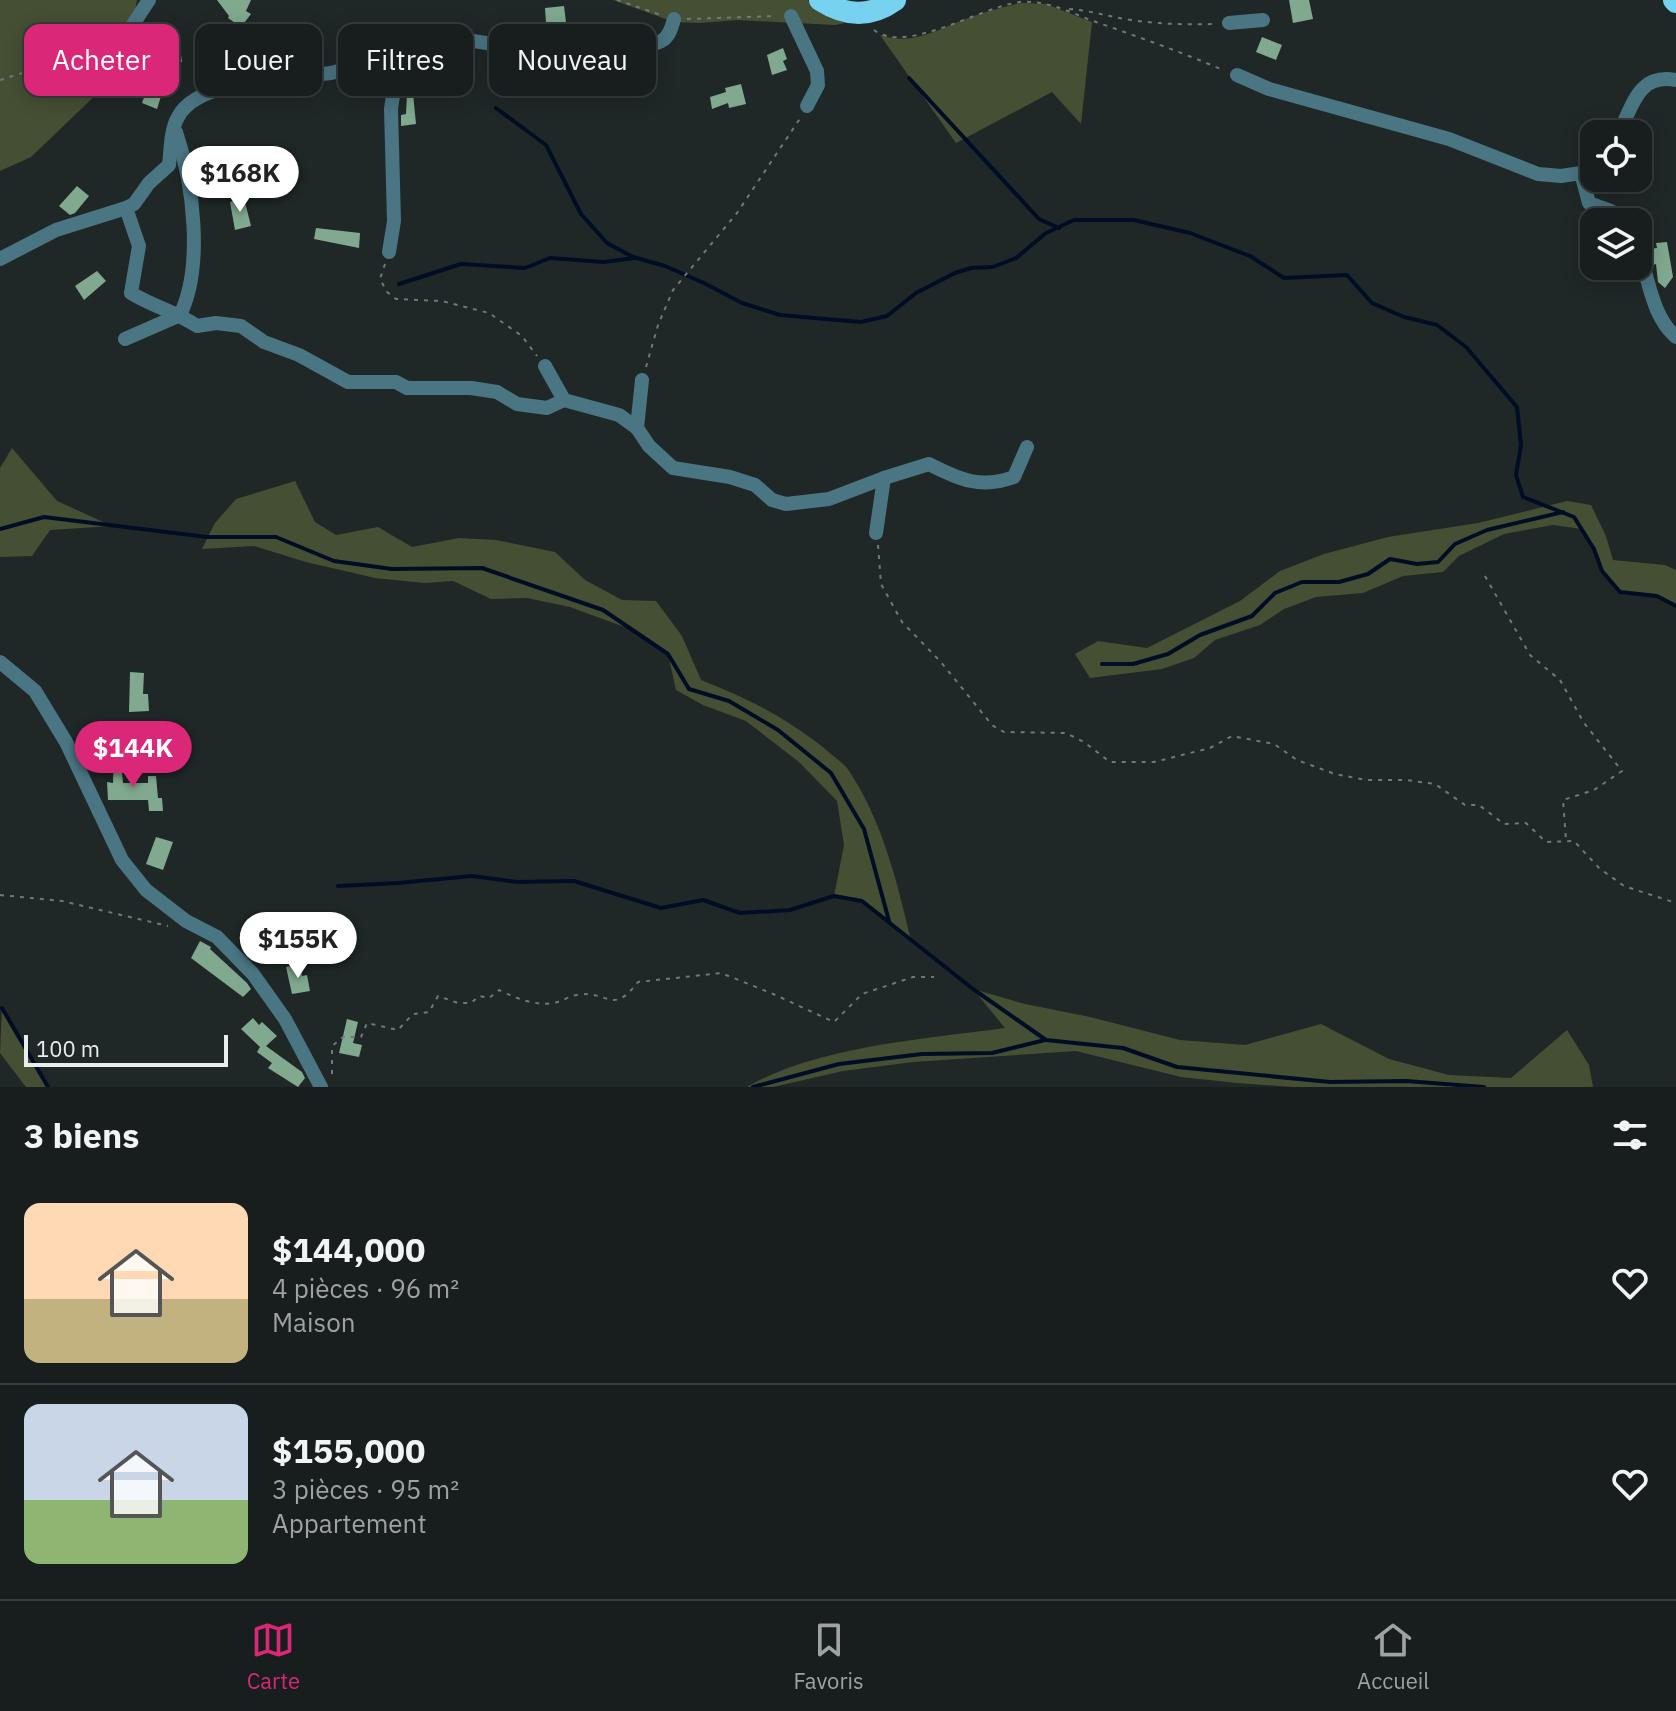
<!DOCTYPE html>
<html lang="fr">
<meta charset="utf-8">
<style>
:root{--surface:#171e1d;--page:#202726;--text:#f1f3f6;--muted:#9ea2a4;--line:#363c3b;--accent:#db2777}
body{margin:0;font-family:"IBM Plex Sans",sans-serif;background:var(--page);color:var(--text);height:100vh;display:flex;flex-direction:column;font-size:30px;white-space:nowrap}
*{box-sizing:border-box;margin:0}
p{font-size:26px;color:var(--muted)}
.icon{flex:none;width:44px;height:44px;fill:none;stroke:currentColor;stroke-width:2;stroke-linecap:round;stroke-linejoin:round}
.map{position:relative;height:1087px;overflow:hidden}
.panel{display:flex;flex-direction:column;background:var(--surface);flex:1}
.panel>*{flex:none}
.top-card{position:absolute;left:24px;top:24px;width:800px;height:72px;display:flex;gap:16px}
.buttons{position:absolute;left:1580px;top:120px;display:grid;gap:16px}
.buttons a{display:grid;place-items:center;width:72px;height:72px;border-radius:16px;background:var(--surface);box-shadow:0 4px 20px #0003,0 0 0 2px var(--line);font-size:40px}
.scale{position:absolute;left:24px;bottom:20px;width:204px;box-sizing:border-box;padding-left:8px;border:4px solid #e8eeed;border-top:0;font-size:22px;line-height:28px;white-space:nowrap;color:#e8eeed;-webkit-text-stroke:6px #1f2827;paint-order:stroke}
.price{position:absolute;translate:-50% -68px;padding:0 18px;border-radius:28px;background:#fff;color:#222;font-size:26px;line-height:52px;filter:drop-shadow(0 2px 4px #0008)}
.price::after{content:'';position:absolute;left:50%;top:48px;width:24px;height:18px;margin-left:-12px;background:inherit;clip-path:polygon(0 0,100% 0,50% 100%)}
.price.on{background:var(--accent);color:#fff}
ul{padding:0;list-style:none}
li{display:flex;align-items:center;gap:24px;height:200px;padding:0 24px}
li+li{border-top:2px solid var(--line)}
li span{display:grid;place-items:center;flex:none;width:224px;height:160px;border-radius:16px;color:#555}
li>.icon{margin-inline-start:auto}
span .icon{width:96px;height:96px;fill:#fffc;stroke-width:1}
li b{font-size:34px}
h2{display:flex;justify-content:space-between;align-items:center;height:96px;padding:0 24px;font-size:34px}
.chip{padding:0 28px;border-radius:16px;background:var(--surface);box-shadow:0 4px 20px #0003,0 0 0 2px var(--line);font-size:28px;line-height:72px}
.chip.on{background:var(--accent);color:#fff}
.dock{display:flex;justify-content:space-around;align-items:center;height:112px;border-top:2px solid var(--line);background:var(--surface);font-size:22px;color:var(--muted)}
.dock a{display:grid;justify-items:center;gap:4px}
.dock .on{color:var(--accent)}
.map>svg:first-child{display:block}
.green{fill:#454f33}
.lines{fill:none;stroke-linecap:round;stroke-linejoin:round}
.stream{stroke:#000d25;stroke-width:4}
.building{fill:#81a98f}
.path{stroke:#717978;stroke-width:2;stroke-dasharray:4 6;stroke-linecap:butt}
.minor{stroke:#4a7583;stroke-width:14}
.trunk{stroke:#77d2f0;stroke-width:22}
</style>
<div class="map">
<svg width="1676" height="1087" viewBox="0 0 1676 1087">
<rect width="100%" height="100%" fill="#1f2827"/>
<g class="green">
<polygon points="0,0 137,0 125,67 31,157 0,171"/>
<polygon points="613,0 807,0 850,22 835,25 737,20 701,23 674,22"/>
<path d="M1022,3l24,1 46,18 -11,102 -29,-32 -96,51 -76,-108c32,11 56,-5 86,-16 19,-7 37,-12 56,-16z"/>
<polygon points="12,448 57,501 112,526 50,530 32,556 0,557 0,468"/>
<path d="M295,481l20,41 21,13 42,-8 34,20 47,-9 37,2 59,12 30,28 37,20 34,1 26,35 19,44c46,18 84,37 123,68 7,7 17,13 23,20 35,51 50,113 64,173l-49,-40 -28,-5 10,-51 -7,-44 -38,-39 -53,-41 -43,-16 -27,-15 -8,-36 -38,-25 -60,-22 -43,-9 -36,1 -38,-18 -28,2 -50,-5 -69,-16 -52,-16 -52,3 13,-26 21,-24z"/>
<polygon points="1567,501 1591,505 1606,536 1613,560 1665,565 1676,570 1676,606 1657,596 1620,592 1602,571 1594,549 1582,529 1553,525 1504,534 1459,556 1443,572 1403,576 1363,593 1316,597 1284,609 1260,625 1215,640 1194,658 1162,669 1090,678 1075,654 1098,641 1147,648 1240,601 1280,571 1324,554 1388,537 1478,523"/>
<path d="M973,989l52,15 65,13 90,23 65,5 76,-21 68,35 60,16 62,3 56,-48 22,35 4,22h-300l-56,-4 -56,-6 -105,-26 -163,11 -70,9 -70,16h-26c70,-41 179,-48 258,-59z"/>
<polygon points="2,1008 48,1087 26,1087 0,1053"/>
</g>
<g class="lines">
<g class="stream">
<polyline points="909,78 1039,219 1059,228"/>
<polyline points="496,108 546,145 581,214 607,243 633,257 665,266 704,283 742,303 780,315 861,322 887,316 916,293 955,273 971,268 993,267 1016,258 1046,233 1074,220 1134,220 1190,233 1250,256 1284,278 1347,275 1372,303 1404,317 1437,325 1466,347 1517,407 1521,445 1516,475 1523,497 1574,517 1594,549 1602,571 1620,592 1657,596 1676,606"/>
<polyline points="399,284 461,264 525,268 550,258 603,262 635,258"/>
<polyline points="0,529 44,517 207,537 276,537 334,561 392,569 482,568 603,610 668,654 689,689 729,701 778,730 831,773 864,829 889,921"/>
<polyline points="1102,664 1133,664 1168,654 1200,635 1252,616 1275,593 1302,582 1339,582 1368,574 1390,559 1417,564 1438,562 1455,544 1487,530 1563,512"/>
<polyline points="338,886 398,883 472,876 517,882 574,881 661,908 703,900 740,913 790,910 834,896 862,901 973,989 1046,1040 1123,1048 1177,1067 1330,1082 1406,1081 1484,1087"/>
<polyline points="2,1008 48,1087"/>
<polyline points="753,1087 839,1064 922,1054 992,1053 1045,1040"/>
</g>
</g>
<g class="building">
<polygon points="217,0 251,0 246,11 251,14 241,27 228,18 229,16"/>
<polygon points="1289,0 1309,0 1313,19 1293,23"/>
<polygon points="564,6 566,22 546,23 545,8"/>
<polygon points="1262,37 1282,45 1276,60 1256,52"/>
<polygon points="179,40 182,62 175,63 168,91 163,90 157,109 142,103 150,81 147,45"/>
<polygon points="783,48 787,59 783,61 787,70 772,75 767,55"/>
<polygon points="741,84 746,104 729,108 728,103 712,109 710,97 726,92 725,88"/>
<polygon points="407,93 413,93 416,124 401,126 401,115 406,114"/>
<polygon points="77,186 89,196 75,213 70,215 59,206"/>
<polygon points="244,198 251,226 235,230 230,202"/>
<polygon points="316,228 360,233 359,248 314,239"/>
<polygon points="1667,242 1673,277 1665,288 1658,282 1656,264 1653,265 1649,249 1657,248 1656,243"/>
<polygon points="97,271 106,281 84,300 75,286"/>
<polygon points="130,672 144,673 143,694 148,694 149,711 129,712"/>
<polygon points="114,753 120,753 123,783 148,783 148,776 156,776 158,798 162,798 163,811 149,811 148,800 108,800 107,782 113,783"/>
<polygon points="156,837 173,842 163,870 146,864"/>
<polygon points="200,941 211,947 210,949 247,983 251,989 243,997 191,958"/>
<polygon points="300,964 302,976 307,975 310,991 292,994 286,967"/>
<polygon points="253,1018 259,1025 262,1022 277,1036 266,1046 302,1072 305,1078 298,1087 268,1068 272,1063 257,1052 260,1047 241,1029"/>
<polygon points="347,1019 358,1022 353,1043 362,1045 359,1057 339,1053"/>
</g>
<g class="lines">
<g class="path">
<polyline points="617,0 661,15"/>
<path d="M1069,9c25,2 40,8 62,11 27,4 55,5 82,4"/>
<polyline points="687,19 776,16"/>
<path d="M874,30c32,25 106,-23 146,-28 28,-2 51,11 76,20 43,15 85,30 127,48"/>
<path d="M0,80c10,-3 21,-7 31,-9 35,-3 68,-3 92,-34"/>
<polyline points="385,264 380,279 387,292 396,299 442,301 489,313 522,336 537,356"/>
<polyline points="646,367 658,325 673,290 737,213 801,117"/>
<polyline points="878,545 881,584 902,622 940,661 992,725 1004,732 1066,733 1084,742 1110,762 1154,762 1210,748 1232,736 1274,744 1297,760 1335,774 1366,780 1406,780 1435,784 1465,805 1479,805 1504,824 1526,823 1546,842 1574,841 1599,868 1624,886 1676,903"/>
<polyline points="1485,576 1530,655 1560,680 1584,723 1622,771 1594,790 1563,800 1566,840"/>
<polyline points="0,895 62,901 168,926"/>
<path d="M332,1074v-28l11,-9h18l6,-14 31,7 15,-16 16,-2 9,-16 20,7h13l8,-7 10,2 10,-8c17,8 35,16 54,13 8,-1 16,-7 24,-8 31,-6 34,22 61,-13l83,-9 50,20 63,29 28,-28 51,-17h21"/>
</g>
<g class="minor">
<polyline points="791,16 817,71 818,85 807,106"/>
<polyline points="1229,23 1263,20"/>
<polyline points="132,26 149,0"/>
<polyline points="1237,75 1269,89 1449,139 1538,174 1561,176 1581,173 1594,162"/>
<path d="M1618,134c15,-27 19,-61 58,-54"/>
<polyline points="1581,173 1589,203 1611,211 1621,222"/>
<path d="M126,208l13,38 -8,47c21,13 45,19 66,33l19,-3 25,3 23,16 35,13 49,27h48l11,6h64l26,4 20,12 30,4 17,-8"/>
<path d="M1638,251c12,29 13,64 38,86"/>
<polyline points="389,252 394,221 391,109 395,82 420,37"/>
<path d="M0,259l56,-29 70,-22 8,-4 15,-21 20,-18c2,-15 1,-34 9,-48 20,-39 115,-39 153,-44 14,-2 26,-13 38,-19 18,-10 39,-16 58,-18 23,-2 45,6 67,8 30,3 148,12 169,-4 7,-5 9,-14 11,-21"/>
<path d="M125,339l55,-24c24,-49 13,-133 -4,-183"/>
<polyline points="545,366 564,400 619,415 637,428"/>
<path d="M642,380l-5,48 12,18 24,22 57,9 25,8 17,15 14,4 43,-5 55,-21 45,-14c31,16 52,25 85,13l13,-30"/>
<polyline points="876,533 884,478"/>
<polyline points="0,662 35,691 66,742 122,860 146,890 186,921 217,937 253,974 285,1019 321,1087"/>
</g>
<g class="trunk">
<path d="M820,0c25,16 50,18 75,0"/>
<polyline points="1674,0 1676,2"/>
</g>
</g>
</svg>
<div class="buttons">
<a><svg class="icon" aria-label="locate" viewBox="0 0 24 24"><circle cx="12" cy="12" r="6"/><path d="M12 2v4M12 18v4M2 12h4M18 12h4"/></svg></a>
<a><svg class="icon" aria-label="layers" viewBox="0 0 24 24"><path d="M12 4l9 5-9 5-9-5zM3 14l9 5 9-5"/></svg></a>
</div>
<div class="scale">100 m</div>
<b class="price" style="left:240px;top:214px">$168K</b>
<b class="price on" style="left:133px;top:789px">$144K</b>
<b class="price" style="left:298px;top:980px">$155K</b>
<div class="top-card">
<a class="chip on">Acheter</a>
<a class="chip">Louer</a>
<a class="chip">Filtres</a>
<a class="chip">Nouveau</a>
</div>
</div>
<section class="panel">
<h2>3 biens<svg class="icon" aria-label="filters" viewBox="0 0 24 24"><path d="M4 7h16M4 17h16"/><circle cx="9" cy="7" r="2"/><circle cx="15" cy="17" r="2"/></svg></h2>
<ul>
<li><span style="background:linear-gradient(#ffd9b3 60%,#c2b280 0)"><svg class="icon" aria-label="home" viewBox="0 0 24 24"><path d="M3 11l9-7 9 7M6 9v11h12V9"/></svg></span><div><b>$144,000</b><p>4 pièces · 96 m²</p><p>Maison</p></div><svg class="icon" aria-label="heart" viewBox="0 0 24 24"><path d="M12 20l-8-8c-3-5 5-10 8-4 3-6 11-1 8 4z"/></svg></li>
<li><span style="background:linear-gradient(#c9d6e8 60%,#8fb573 0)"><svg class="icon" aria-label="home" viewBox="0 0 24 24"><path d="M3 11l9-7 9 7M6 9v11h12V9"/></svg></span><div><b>$155,000</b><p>3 pièces · 95 m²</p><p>Appartement</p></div><svg class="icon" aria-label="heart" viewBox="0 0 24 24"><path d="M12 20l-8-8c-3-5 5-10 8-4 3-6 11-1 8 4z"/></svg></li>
</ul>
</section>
<nav class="dock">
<a class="on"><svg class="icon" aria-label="map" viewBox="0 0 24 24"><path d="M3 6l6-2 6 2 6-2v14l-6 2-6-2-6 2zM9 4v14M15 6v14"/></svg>Carte</a>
<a><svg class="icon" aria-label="saved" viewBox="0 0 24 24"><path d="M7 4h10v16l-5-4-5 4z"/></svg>Favoris</a>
<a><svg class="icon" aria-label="home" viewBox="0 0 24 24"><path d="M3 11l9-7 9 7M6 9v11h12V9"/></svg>Accueil</a>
</nav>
